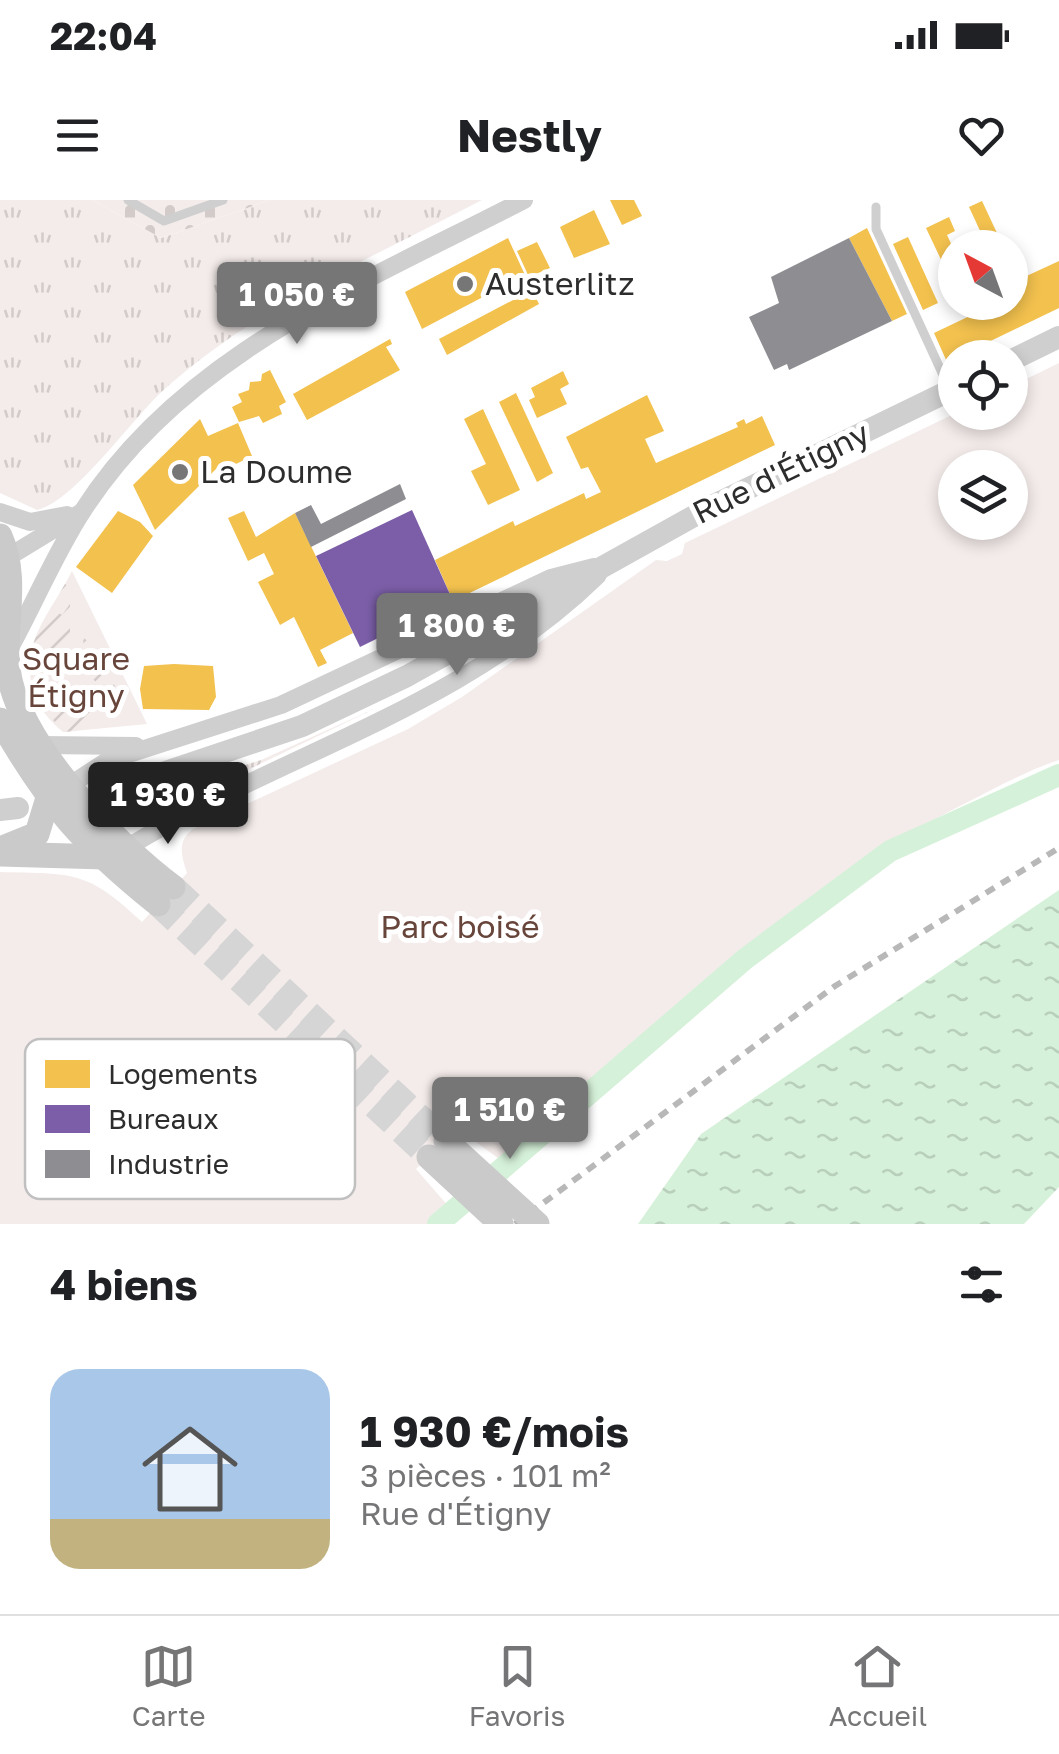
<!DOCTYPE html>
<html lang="fr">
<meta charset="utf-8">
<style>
:root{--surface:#fff;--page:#f6f6f6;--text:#202124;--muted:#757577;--line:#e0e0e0;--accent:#767676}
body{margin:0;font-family:"Golos Text",sans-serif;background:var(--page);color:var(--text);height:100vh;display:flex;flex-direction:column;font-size:38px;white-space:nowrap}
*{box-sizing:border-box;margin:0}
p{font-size:32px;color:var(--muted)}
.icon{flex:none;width:55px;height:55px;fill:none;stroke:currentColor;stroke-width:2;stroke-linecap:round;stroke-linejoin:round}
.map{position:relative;height:1024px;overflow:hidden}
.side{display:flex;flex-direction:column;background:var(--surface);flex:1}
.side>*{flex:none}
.needle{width:65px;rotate:319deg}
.tools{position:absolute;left:938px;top:30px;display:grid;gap:20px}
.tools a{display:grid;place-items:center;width:90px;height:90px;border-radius:50%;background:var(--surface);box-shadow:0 5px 15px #0003;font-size:50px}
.price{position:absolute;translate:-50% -85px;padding:0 22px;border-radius:10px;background:var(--accent);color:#fff;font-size:32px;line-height:65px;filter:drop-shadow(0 2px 5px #0008)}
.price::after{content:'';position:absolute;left:50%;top:60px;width:30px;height:22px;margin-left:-15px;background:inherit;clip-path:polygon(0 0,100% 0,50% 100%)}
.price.active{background:#222;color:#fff}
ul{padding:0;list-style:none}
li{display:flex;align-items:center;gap:30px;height:250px;padding:0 50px}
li+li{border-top:2px solid var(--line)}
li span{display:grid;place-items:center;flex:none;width:280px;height:200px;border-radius:30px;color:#555}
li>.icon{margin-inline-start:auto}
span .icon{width:120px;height:120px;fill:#fffc;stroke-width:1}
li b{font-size:42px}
h2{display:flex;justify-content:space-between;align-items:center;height:120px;padding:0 50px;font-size:42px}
.status{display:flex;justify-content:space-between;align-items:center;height:70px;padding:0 50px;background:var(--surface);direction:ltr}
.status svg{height:28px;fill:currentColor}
header{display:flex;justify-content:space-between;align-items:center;height:130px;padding:0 50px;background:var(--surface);font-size:45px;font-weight:700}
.tab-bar{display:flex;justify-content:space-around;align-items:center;height:140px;border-top:2px solid var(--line);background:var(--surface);font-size:28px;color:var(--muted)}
.tab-bar a{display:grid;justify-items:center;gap:5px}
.tab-bar .active{color:var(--accent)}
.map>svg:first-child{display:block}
.grass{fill:url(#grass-tufts)}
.cemetery{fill:url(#cemetery-stones)}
.park{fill:#f4eceb;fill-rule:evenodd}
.garden{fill:url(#garden-furrows)}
.water{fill:url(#water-ripples)}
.homes{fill:#f2c14e}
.offices{fill:#7b5ea7}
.industry{fill:#8d8d92}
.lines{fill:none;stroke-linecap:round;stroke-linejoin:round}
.canal{stroke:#d6f1d9;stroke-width:22}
.secondary-tunnel{stroke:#d5d5d5;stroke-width:25;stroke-dasharray:25 12;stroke-linecap:butt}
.service{stroke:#cfcfcf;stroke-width:9}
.minor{stroke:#cfcfcf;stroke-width:18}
.tertiary{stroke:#cfcfcf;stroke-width:22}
.secondary{stroke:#cacaca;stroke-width:25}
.rail{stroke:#b8b8b8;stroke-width:6;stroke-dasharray:10 8;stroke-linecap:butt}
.secondary-bridge{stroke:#cacaca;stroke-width:25}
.poi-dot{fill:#767676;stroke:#fff;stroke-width:4}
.labels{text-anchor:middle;stroke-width:10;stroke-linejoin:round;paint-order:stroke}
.poi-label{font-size:32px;fill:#2d2d2d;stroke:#fff;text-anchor:start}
.street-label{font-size:32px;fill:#2d2d2d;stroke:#fff}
.park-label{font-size:32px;fill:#68453a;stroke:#fff}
.key{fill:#fff;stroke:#c0c0c0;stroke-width:2.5}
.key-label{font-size:28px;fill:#2d2d2d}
</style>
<div class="status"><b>22:04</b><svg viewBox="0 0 49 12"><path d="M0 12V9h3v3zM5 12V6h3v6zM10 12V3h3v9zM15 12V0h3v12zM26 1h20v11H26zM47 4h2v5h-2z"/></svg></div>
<header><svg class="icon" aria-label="menu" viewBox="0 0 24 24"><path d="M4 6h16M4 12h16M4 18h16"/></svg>Nestly<svg class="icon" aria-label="heart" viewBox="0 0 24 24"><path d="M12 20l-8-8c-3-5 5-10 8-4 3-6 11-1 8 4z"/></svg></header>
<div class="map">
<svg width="1059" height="1024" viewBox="0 0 1059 1024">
<defs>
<pattern id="grass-tufts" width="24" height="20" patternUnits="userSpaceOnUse" patternTransform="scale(2.5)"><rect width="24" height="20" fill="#f4eceb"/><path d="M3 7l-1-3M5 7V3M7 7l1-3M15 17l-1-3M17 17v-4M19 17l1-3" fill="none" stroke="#d2cbca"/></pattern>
<pattern id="cemetery-stones" width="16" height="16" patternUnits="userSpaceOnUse" patternTransform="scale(2.5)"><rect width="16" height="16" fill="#f4eceb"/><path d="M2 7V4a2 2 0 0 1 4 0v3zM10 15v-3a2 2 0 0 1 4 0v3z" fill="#d2cbca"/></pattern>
<pattern id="garden-furrows" width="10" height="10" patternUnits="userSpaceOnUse" patternTransform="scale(2.5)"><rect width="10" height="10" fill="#f4eceb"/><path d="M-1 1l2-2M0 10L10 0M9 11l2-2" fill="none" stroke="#d2cbca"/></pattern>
<pattern id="water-ripples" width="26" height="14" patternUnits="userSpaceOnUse" patternTransform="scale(2.5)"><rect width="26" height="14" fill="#d6f1d9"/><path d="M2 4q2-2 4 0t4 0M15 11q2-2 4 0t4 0" fill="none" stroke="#b8cfbb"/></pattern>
</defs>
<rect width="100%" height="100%" fill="#fff"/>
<g class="grass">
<path d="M0,0h92l69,38 109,-38h212c-106,56 -223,105 -314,186 -34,29 -93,116 -131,124l-37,-17z"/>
<polygon points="376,508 142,621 123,620 112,608 261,560"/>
</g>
<polygon class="cemetery" points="92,0 270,0 161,38"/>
<g class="park">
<path d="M1059,163v397c-36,12 -69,31 -103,48 -173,89 -311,224 -454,353l-44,-32 -42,40 34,39 -23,16h-427v-352c74,2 87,-2 142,50l45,-49c-6,-18 -10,-32 6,-44l215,-100 54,-32 194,-137 11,1 15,-7 3,-11 271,-130 54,-1v-25zM955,268h55v54h-55z"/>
<path d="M72,371l75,153 -84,8c-63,-53 -20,-105 9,-161z"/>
</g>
<g class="garden">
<path d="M65,384l4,3 -13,24 6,4 8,-11v35c-19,13 -28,28 -19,50l-15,7c-18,-45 7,-74 29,-112z"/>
<polygon points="83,436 106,466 116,461 122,473 112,479 116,489 109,500 85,468"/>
<polygon points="58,498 104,507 76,531 63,532 44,509"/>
</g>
<polygon class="water" points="1059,690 1059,987 1024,1024 638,1024 701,934"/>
<g class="homes">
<polygon points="610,0 634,0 642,16 622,25"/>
<polygon points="982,1 1004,48 988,48 969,7"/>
<polygon points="594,10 610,44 574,58 560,27"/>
<polygon points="949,17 955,31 947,35 955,52 955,89 926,28"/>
<polygon points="867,28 907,114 892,121 849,38"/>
<polygon points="908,37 938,103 923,110 893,44"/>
<polygon points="508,38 525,75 422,129 405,92"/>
<polygon points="537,42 550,68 529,77 517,51"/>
<polygon points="1059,61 1059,108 947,162 934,133 999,102 1010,102 1010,97 1025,90 1020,79"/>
<polygon points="532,90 539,104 447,155 439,139"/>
<polygon points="390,139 392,144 386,147 400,170 307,220 293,194"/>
<polygon points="270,170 286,202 279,206 282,214 263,223 259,216 239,222 232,207 242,202 238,194 249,190 250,182 261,181 262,174"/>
<polygon points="563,171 569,184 560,189 567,204 537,218 529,200 535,197 531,188"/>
<polygon points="516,193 553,273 537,282 499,202"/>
<polygon points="647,195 664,231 645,239 656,263 738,227 736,223 744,219 746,224 762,216 775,245 453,401 435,360 513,321 515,326 584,293 586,299 601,292 588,267 581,269 566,237"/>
<polygon points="483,209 520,290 488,305 471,271 486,264 464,219"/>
<polygon points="200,219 208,236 238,223 252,256 228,268 233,279 229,280 221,264 155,330 133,285"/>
<polygon points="118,311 140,322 153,336 112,393 76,367"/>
<polygon points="244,311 256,337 295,313 353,433 320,450 327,463 318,467 294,417 280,425 258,382 274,374 264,353 248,361 228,318"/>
<polygon points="174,464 213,466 216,497 209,510 143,509 140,489 144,466"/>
</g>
<polygon class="offices" points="412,310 453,401 360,447 316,356"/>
<g class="industry">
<polygon points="849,38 892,121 789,170 787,164 774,170 749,117 779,103 771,77"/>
<polygon points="400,284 406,299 311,347 295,313 311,305 321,324"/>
</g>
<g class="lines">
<polyline class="canal" points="438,1024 745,759 890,651 1059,575"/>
<g class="secondary-tunnel">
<polyline points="173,687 446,941"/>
<polyline points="158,704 429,957"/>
</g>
<g class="service">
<polyline points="128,0 164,21 223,0"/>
<polyline points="876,7 876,29 949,188"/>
</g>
<g class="minor">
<polyline points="0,312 30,322 67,315"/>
<polyline points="0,362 82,312"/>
<path d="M11,446c24,-44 44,-92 71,-134 100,-158 282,-229 442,-312"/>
<polyline points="41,545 136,546"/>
<polyline points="70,585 107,561 281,505 551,378 594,367"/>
<path d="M128,647c157,-95 334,-139 470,-272"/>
</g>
<g class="tertiary">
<polyline points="1010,161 1059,137"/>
<polyline points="109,591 302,526 407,476 712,306 955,188"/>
<polyline points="0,610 18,608"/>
</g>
<g class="secondary">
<path d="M0,336c21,47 0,96 10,144 16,70 106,165 163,207"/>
<path d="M0,520c49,85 82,123 158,184"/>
<polyline points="5,647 37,634 48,598"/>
<polyline points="0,654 105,657"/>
<polyline points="429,957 501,1024"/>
</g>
<polyline class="rail" points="515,1024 835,786 1059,648"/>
<polyline class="secondary-bridge" points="446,941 537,1024"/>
</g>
<g class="poi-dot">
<circle cx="465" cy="84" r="10"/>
<circle cx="180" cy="272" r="10"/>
</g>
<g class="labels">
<g class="poi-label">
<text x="485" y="95">Austerlitz</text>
<text x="200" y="283">La Doume</text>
</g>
<g class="street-label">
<text transform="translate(781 273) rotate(-26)" y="11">Rue d'Étigny</text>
</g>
<g class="park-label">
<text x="76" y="470">Square<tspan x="76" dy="37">Étigny</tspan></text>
<text x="460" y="738">Parc boisé</text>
</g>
</g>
<rect x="25" y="839" width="330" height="160" rx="15" class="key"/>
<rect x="45" y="860" width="45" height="28" fill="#f2c14e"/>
<rect x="45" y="905" width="45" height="28" fill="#7b5ea7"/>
<rect x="45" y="950" width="45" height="28" fill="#8d8d92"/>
<g class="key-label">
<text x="108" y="884">Logements</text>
<text x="108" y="929">Bureaux</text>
<text x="108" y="974">Industrie</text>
</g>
</svg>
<div class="tools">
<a><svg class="needle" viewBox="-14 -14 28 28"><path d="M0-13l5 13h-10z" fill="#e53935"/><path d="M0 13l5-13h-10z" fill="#757577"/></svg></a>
<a><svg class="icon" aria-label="locate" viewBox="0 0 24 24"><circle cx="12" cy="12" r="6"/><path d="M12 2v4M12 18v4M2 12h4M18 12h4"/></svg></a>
<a><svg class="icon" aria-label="layers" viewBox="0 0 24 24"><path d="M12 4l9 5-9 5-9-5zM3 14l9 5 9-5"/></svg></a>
</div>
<b class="price" style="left:297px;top:147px">1 050 €</b>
<b class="price" style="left:457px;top:478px">1 800 €</b>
<b class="price active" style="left:168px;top:647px">1 930 €</b>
<b class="price" style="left:510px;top:962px">1 510 €</b>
</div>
<section class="side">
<h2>4 biens<svg class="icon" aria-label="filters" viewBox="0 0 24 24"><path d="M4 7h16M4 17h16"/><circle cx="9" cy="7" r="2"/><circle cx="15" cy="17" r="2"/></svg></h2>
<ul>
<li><span style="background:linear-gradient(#a9c7e8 75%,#c2b280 0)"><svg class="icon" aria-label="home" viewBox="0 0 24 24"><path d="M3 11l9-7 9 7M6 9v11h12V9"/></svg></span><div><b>1 930 €/mois</b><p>3 pièces · 101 m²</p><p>Rue d'Étigny</p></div></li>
</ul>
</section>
<nav class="tab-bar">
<a class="active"><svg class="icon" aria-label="map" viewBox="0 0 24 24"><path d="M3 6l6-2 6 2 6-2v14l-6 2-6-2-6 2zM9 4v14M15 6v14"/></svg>Carte</a>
<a><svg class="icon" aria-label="saved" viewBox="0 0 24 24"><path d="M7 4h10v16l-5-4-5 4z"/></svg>Favoris</a>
<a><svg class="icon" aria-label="home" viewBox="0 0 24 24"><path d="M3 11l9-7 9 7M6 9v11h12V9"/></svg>Accueil</a>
</nav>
